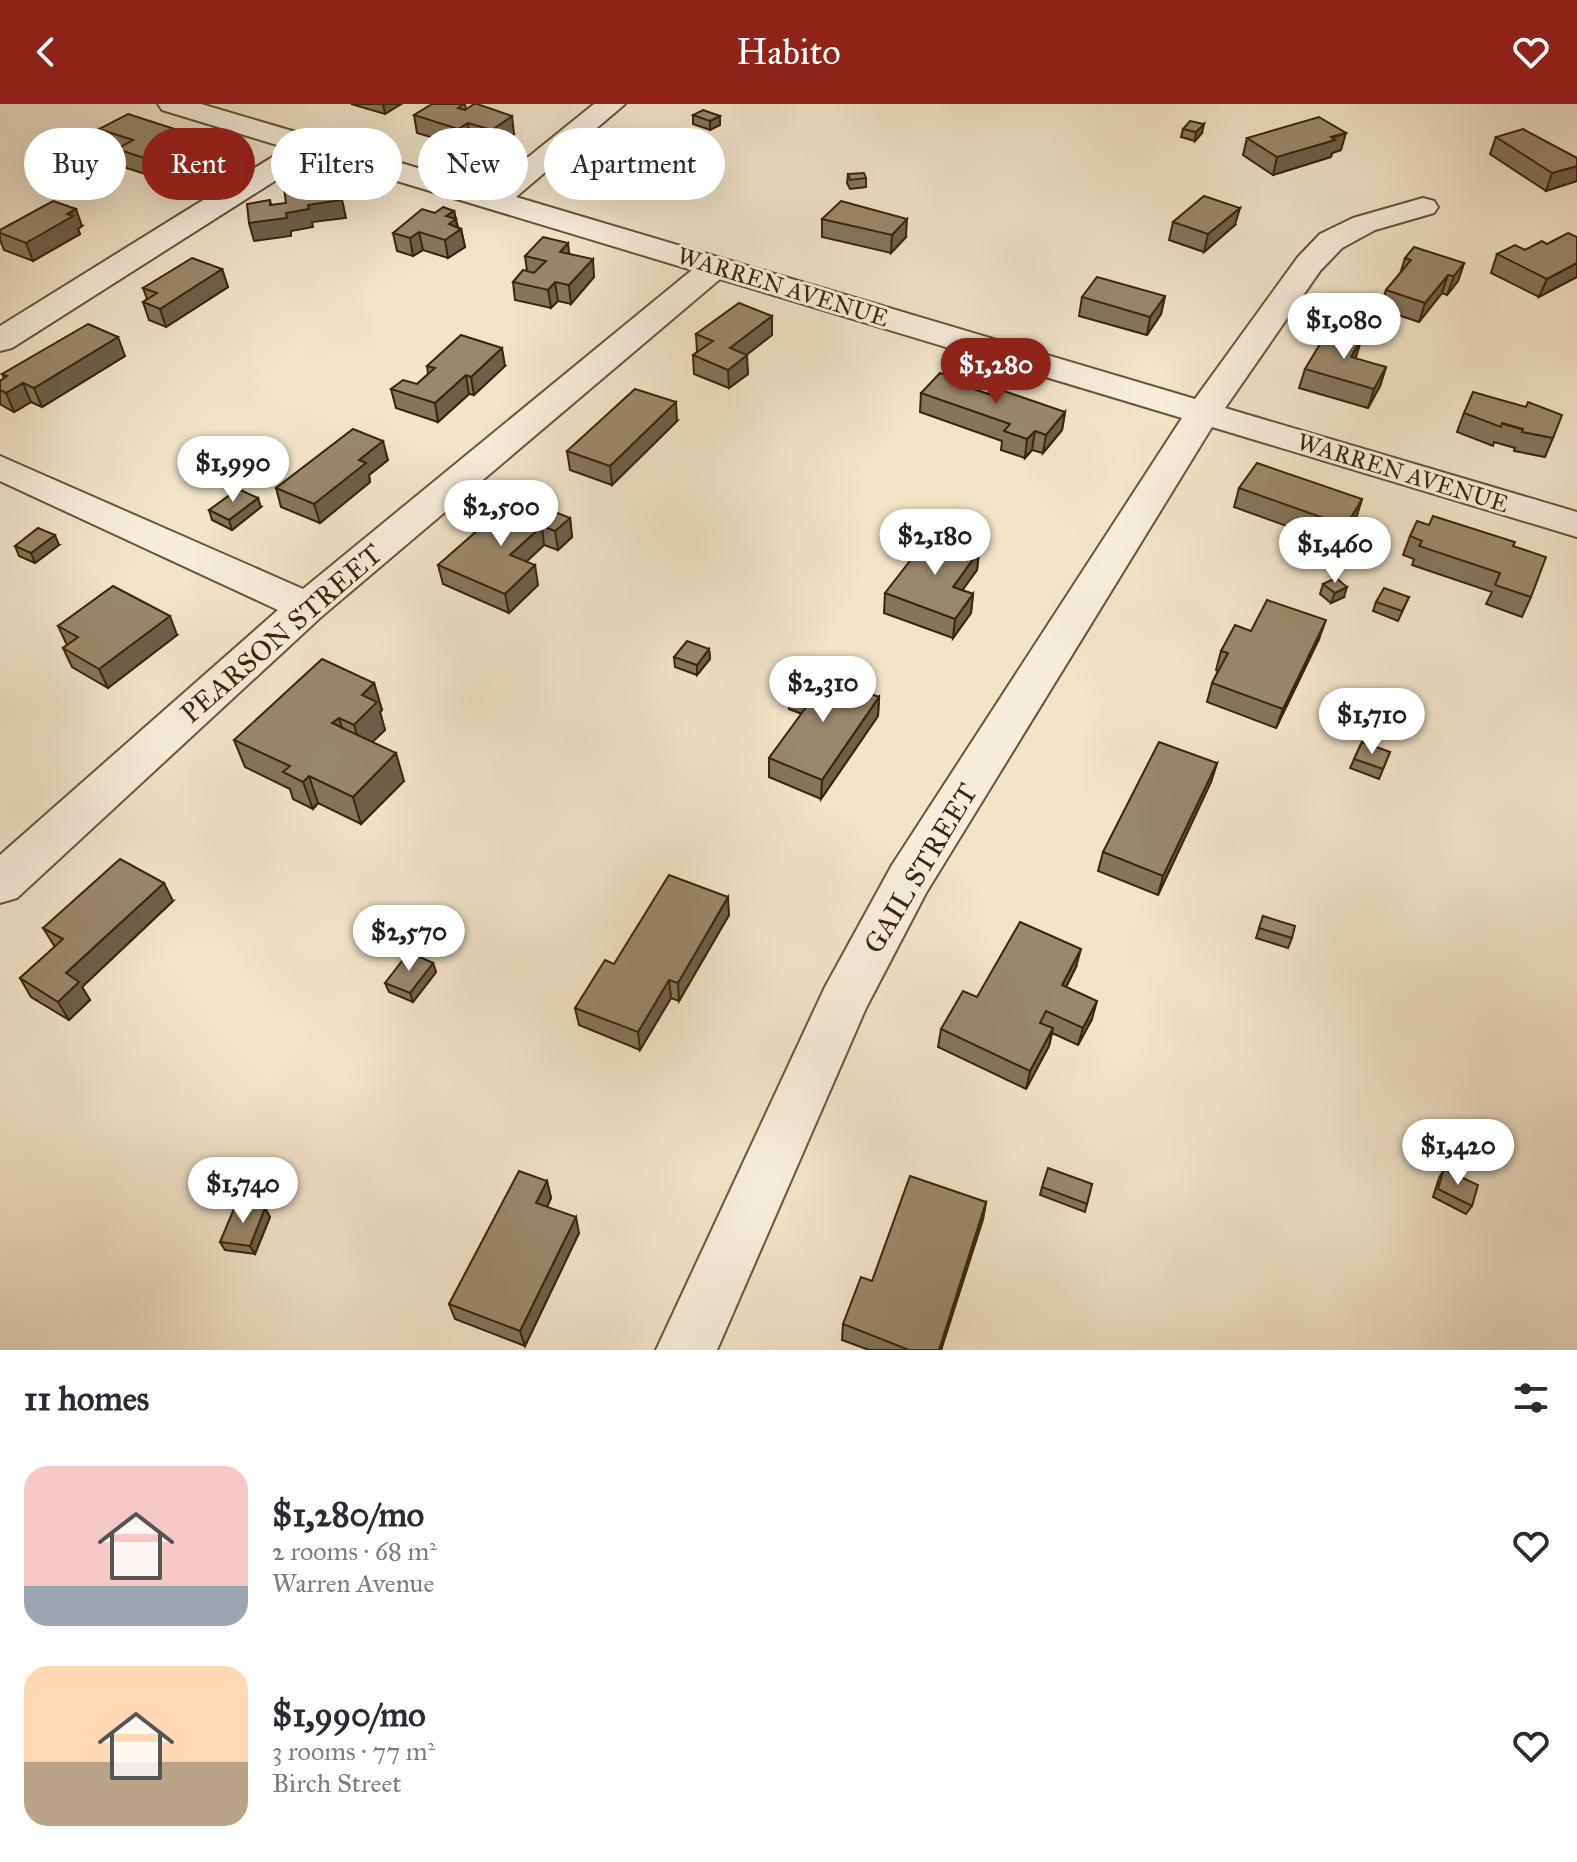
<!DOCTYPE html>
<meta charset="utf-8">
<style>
:root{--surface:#fff;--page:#f7f7f7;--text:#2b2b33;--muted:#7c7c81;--accent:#8f2418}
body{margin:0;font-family:"IM FELL Great Primer",serif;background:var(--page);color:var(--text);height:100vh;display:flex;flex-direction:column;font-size:30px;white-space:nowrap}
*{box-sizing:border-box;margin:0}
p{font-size:26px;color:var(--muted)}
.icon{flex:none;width:44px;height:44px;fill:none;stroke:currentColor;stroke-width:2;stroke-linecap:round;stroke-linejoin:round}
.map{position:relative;height:1246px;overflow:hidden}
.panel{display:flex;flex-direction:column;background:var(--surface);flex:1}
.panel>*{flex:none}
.hud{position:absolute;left:24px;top:24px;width:800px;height:72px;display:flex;gap:16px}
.price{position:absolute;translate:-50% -68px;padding:0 18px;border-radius:28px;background:#fff;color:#222;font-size:26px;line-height:52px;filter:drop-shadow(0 2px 4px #0008)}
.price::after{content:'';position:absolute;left:50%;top:48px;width:24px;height:18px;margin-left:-12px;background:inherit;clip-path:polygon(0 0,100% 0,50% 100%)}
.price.active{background:var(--accent);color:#fff}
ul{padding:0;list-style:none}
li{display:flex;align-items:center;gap:24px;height:200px;padding:0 24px}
li span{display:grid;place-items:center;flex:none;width:224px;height:160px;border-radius:24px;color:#555}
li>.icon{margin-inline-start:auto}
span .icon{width:96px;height:96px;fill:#fffc;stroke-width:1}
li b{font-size:34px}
h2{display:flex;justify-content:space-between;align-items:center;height:96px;padding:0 24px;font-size:34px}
.pill{padding:0 28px;border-radius:36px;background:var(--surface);box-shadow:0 8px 32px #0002;font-size:28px;line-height:72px}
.pill.active{background:var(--accent);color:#fff}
header{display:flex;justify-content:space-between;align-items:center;height:104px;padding:0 24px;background:var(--accent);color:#fff;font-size:36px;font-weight:600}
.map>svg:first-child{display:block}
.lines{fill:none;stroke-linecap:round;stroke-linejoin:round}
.street-casing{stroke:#685538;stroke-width:4}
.street{fill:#f6eddc;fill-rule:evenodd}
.wall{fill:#84755d;stroke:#3b2508;stroke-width:2}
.shaded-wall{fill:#6c5f4c;stroke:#3b2508;stroke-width:2}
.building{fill:#9a886c;stroke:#3b2508;stroke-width:2}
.labels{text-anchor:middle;stroke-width:6;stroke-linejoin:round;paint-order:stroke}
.far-street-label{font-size:24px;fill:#3b2508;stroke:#f6eddc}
.street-label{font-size:28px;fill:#3b2508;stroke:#f6eddc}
</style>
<header><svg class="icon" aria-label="back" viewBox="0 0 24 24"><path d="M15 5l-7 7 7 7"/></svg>Habito<svg class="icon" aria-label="heart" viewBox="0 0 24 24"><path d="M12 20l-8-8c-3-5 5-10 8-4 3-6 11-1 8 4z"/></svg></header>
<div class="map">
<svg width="1577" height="1246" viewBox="0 0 1577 1246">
<rect width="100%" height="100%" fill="#f1e4c9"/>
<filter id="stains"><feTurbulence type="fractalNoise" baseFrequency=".0025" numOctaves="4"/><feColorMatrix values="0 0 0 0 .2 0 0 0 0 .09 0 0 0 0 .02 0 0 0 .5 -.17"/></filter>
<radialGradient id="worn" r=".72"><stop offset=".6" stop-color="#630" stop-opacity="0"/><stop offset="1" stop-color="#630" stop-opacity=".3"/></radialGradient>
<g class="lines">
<defs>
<polygon id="street" points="158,0 201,0 489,85 594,0 625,0 516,93 1195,295 1298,153 1320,130 1353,114 1423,94 1434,97 1438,103 1434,109 1375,126 1342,144 1320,167 1225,304 1577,408 1577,433 1212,323 926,789 866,904 717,1246 656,1246 825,883 892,761 1182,314 720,175 321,513 17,794 0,799 0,751 278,506 0,377 0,352 303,485 692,166 314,52 12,244 0,247 0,222 287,44 162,6"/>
</defs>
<use href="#street" class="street-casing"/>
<use href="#street" class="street"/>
</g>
<g class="wall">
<polygon points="351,0 401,0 385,10"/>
<polygon points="465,0 466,5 514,30 495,43 470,36 461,42 417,29 414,11"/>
<polygon points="693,11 720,12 720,21 710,26 693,20"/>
<polygon points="99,25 193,47 174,57 177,66 161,75 123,63 118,47 105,43"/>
<polygon points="1183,25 1202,29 1195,37 1181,33"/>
<polygon points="1496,33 1567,49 1577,54 1577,77 1546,87 1490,50"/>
<polygon points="1247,34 1341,46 1332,49 1331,53 1273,71 1243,51"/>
<polygon points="645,47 687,67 687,76 652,79 645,56"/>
<polygon points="848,70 866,74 866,83 850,85 847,79"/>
<polygon points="454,107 458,123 461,125 465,143 448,154 423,146 413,152 397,147 393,129 435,109"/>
<polygon points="822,115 906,133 891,149 822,133"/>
<polygon points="1173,118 1235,121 1204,148 1169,136"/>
<polygon points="82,122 78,125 80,130 33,157 4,146 0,136 0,126"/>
<polygon points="1577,133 1539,193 1491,169 1497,150 1525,146"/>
<polygon points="570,150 594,173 571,200 558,197 551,204 515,196 513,178 527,167 525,152"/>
<polygon points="1405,154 1464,159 1458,177 1447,191 1442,189 1419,218 1380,205 1386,186 1400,170"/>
<polygon points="222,165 228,183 166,223 149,216 143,198 147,195 143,184"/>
<polygon points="1165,192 1161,210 1147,231 1079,212 1082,193"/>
<polygon points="772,212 772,231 746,251 748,270 729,284 694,270 693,251 697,248 696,230"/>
<polygon points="125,252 42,303 31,298 14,308 0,300 0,277 4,274 2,270"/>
<polygon points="1356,253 1355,255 1386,263 1380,282 1368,304 1299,284 1305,265"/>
<polygon points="427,262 505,262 474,291 469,290 438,318 396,304 391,285 417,280 428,270"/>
<polygon points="979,282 979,287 998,293 1065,308 1062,326 1043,349 1032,346 1025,354 1001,346 1002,337 920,308 921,289"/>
<polygon points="1464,309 1553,334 1545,353 1514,347 1515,344 1494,338 1493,342 1457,328"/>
<polygon points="677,317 612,381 570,366 567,347"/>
<polygon points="388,356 369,371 370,378 320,419 281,403 276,384"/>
<polygon points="1239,384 1362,395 1356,414 1339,441 1234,403"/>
<polygon points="261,403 232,426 212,416 209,406"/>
<polygon points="570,414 572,433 558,446 544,441 526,458 538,481 509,509 443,480 438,461 499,423"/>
<polygon points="1410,432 1513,442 1531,493 1522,513 1486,500 1492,488 1412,461 1414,455 1403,451"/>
<polygon points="59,441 35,459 19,452 15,442"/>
<polygon points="979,447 977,466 962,486 973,490 971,509 953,534 884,509 885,489"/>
<polygon points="1323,480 1344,493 1331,499 1320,490"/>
<polygon points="1409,493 1398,517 1373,507 1376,498"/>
<polygon points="58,522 177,531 108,584 72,563 63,544 67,541"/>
<polygon points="1251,527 1319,535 1276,624 1207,598 1212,579 1218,567 1216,566 1221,547"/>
<polygon points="709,545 710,555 697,571 675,563 674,553"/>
<polygon points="374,579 382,606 380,608 385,626 372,638 404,677 361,720 318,699 313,705 293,695 290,685 245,663 234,636"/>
<polygon points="789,586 879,593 878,612 821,695 769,673 769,654 802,610 789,605"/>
<polygon points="1362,638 1390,648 1379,675 1350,664"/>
<polygon points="1217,659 1211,678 1158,791 1098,767 1103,748"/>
<polygon points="173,797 82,883 90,896 69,916 31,893 20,874 55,843 43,824"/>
<polygon points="729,811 679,897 671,894 640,946 579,921 575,904"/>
<polygon points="1263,812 1292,834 1288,844 1256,834"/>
<polygon points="433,859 436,868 413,898 389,888 385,879"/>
<polygon points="1076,863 1066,883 1092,915 1078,941 1052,929 1049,942 1026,985 938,943 941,925"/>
<polygon points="1444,1065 1472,1102 1466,1110 1433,1093 1439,1074"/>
<polygon points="547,1077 551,1094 547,1103 579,1129 525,1242 455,1215 449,1200"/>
<polygon points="1092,1080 1085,1108 1040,1091 1042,1083"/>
<polygon points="986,1098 983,1115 941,1246 869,1246 842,1236 843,1220 872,1177"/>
<polygon points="265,1104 270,1113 255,1150 225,1146 220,1138"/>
</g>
<g class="shaded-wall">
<polygon points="383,0 401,0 385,10"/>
<polygon points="512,12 514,30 495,43 492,26"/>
<polygon points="720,12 720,21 710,26 710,17"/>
<polygon points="468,19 470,36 461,42 458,25"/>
<polygon points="1204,20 1202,29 1195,37 1196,28"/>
<polygon points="187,29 193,47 174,57 177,66 161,75 156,58 159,45"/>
<polygon points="1346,29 1341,46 1332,49 1331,53 1273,71 1277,53"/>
<polygon points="712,48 712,57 694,59 694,50"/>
<polygon points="1577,62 1577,77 1546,87 1552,69"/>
<polygon points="338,77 346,114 312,118 313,123 291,127 291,132 254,137 249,119 270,101 270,96 275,115 286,109 308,101"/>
<polygon points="1240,104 1235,121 1204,148 1208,130"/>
<polygon points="76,105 82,122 78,125 80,130 33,157 26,139"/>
<polygon points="454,107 458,127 461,125 465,143 448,154 445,136 446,112"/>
<polygon points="907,115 906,133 891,149 892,131"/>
<polygon points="419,128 423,146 413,152 410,134"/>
<polygon points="568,139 570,157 560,148"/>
<polygon points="593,155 594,173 571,200 569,181"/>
<polygon points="1464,159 1458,177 1447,191 1454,172"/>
<polygon points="1577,159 1577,173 1539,193 1547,175"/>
<polygon points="222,165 228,183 166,223 160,205"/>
<polygon points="1448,171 1442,189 1419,218 1425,199"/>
<polygon points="555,178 558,197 551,204 548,186"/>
<polygon points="1165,192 1161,210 1147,231 1150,213"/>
<polygon points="772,212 772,231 731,263 730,244"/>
<polygon points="118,233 125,252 42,303 34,284"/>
<polygon points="1362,234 1356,253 1345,272 1351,253"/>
<polygon points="502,244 505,262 474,291 471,273"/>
<polygon points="747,251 748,270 729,284 728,266"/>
<polygon points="1386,263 1380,282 1368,304 1374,285"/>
<polygon points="466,271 469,290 438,318 435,299"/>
<polygon points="23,279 31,298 14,308 6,289"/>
<polygon points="676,298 677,317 612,381 610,362"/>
<polygon points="1065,308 1062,326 1043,349 1046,331"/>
<polygon points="1035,327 1032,346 1025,354 1027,335"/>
<polygon points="383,337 388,356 369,371 370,378 320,419 314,400 359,356"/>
<polygon points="258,394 261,403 232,426 229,416"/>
<polygon points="1362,395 1356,414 1339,441 1346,422"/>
<polygon points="570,414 572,433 558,446 555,427"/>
<polygon points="542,422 544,441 513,470 510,451"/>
<polygon points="55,431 59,441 35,459 31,449"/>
<polygon points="979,447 977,466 951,502 953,483"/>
<polygon points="535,461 538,481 509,509 505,490"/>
<polygon points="1347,483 1344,493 1331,499 1335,489"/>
<polygon points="973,490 971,509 953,534 955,515"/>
<polygon points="170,512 177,531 108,584 99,565"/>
<polygon points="1326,516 1319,535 1276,624 1283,605"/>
<polygon points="709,545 710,555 697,571 697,561"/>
<polygon points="374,579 382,606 380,608 385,626 362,648 354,621 362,591"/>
<polygon points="879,593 878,612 821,695 822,676"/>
<polygon points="339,614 347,641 332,619"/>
<polygon points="396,649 404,677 361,720 353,693"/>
<polygon points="1217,659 1211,678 1158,791 1163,772"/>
<polygon points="309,672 318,699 313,705 303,678"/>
<polygon points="164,779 173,797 82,883 90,896 69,916 58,898 66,869"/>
<polygon points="728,793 729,811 679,897 678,879"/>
<polygon points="1081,845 1076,863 1058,899 1062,881"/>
<polygon points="433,859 436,868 413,898 410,889"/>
<polygon points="669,876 671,894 640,946 638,928"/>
<polygon points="1097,897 1092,915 1078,941 1083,924"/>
<polygon points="1053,924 1049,942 1026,985 1030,967"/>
<polygon points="547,1077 551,1094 541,1116 536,1099"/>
<polygon points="986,1098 983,1115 941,1246 939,1246"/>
<polygon points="265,1104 270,1113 255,1150 250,1142"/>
<polygon points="576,1113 579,1129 525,1242 520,1227"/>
</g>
<g class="building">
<polygon points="432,0 463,0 458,4 465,6 474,0 477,0 512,12 492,26 468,19 458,25 414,11"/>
<polygon points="703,6 720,12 710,17 693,11"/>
<polygon points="128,10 187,29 159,45 171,49 156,58 117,45 133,36 99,25"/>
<polygon points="1319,13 1346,29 1331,33 1335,36 1277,53 1247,34"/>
<polygon points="1190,17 1204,20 1196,28 1183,25"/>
<polygon points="1523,25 1577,54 1577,62 1552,69 1496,33"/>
<polygon points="709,40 712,48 694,50 691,42"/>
<polygon points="680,44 687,67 651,70 645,47"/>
<polygon points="864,69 866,74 850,76 848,70"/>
<polygon points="338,77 341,96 308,101 309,105 286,109 287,114 249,119 247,100 270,96 270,101 286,99 284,84"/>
<polygon points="1204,92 1240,104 1208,130 1173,118"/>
<polygon points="53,97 76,105 67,110 73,112 26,139 0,129 0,126"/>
<polygon points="841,97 907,115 892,131 822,115"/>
<polygon points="443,103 454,107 446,112 456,115 449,120 461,125 445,136 419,128 410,134 393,129 422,105 435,109"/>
<polygon points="1568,129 1577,133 1577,159 1547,175 1497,150 1515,141 1525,146 1542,137 1547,140"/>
<polygon points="543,133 568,139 560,148 593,155 569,181 555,178 548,186 513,178 523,166 534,169 546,157 525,152"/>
<polygon points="1414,143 1464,159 1454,172 1448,171 1425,199 1386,186 1411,156 1405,154"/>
<polygon points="192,154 222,165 160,205 143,198 157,189 143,184"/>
<polygon points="1097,173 1165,192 1150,213 1082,193"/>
<polygon points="739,199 772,212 730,244 747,251 728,266 693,251 713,237 696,230"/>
<polygon points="88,220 118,233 34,284 23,279 6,289 0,286 0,277 7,272 2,270"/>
<polygon points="1329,225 1362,234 1351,253 1386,263 1374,285 1305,265"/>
<polygon points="461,231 502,244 471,273 466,271 435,299 391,285 403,276 417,280 435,264 427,262"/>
<polygon points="940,269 979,282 976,286 998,293 1004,287 1065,308 1046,331 1035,327 1027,335 1004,327 1010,320 921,289"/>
<polygon points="635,285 676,298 610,362 567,347"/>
<polygon points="1473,288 1526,303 1528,298 1562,311 1553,334 1522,328 1523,325 1502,319 1501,323 1464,309"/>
<polygon points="353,325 383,337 359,356 366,359 314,400 276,384"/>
<polygon points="1257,359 1362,395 1346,422 1239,384"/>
<polygon points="238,385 258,394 229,416 209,406"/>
<polygon points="528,397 570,414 555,427 542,422 510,451 535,461 505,490 438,461 487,418 499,423"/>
<polygon points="1433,412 1515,438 1513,442 1546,453 1531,493 1495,481 1500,469 1419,442 1422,437 1410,432 1417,417 1429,421"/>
<polygon points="38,424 55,431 31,449 15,442"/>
<polygon points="931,430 979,447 953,483 973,490 955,515 885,489"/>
<polygon points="1336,474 1347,483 1335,489 1323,480"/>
<polygon points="113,482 170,512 99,565 63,544 78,533 58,522"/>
<polygon points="1384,484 1409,493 1402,507 1376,498"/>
<polygon points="1267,496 1326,516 1283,605 1212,579 1228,549 1221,547 1235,521 1251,527"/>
<polygon points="687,537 709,545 697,561 674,553"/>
<polygon points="322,555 374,579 362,591 377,598 354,621 339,614 332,619 396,649 353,693 309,672 303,678 283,668 290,662 234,636"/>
<polygon points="805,565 879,593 822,676 769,654 812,595 789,586"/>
<polygon points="1159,638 1217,659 1163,772 1103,748"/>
<polygon points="1362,638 1390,648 1383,665 1354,655"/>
<polygon points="120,755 164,779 66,869 79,878 58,898 20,874 63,835 43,824"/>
<polygon points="669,771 728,793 678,879 669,876 638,928 575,904 605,856 614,860"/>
<polygon points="1263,812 1295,822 1292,834 1259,824"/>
<polygon points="1020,818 1081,845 1062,881 1097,897 1083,924 1046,907 1040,919 1053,924 1030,967 941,925 963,887 977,893"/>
<polygon points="409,848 433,859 410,889 385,879"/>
<polygon points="1048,1064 1092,1080 1087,1100 1042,1083"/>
<polygon points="1444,1065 1478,1081 1472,1102 1438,1085"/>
<polygon points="519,1067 547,1077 536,1099 576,1113 520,1227 449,1200"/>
<polygon points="910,1072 986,1098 939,1246 909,1246 843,1220 861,1173 872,1177"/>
<polygon points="236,1100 265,1104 250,1142 220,1138"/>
</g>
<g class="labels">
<g class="far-street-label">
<text transform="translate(783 183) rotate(17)" y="8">WARREN AVENUE</text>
<text transform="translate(1403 369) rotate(17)" y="8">WARREN AVENUE</text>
</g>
<g class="street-label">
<text transform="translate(281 529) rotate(-41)" y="10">PEARSON STREET</text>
<text transform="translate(920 764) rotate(-59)" y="10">GAIL STREET</text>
</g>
</g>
<rect width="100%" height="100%" filter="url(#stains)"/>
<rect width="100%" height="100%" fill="url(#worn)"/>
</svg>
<b class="price" style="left:1344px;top:257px">$1,080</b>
<b class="price active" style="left:996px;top:302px">$1,280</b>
<b class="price" style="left:233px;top:400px">$1,990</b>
<b class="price" style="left:501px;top:444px">$2,500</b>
<b class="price" style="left:935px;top:473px">$2,180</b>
<b class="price" style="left:1335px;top:481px">$1,460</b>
<b class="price" style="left:823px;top:620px">$2,310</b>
<b class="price" style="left:1372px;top:652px">$1,710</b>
<b class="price" style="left:409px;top:869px">$2,570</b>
<b class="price" style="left:1458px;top:1083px">$1,420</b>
<b class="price" style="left:243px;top:1121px">$1,740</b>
<div class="hud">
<a class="pill">Buy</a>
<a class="pill active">Rent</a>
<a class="pill">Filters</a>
<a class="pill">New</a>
<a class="pill">Apartment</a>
</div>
</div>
<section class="panel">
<h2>11 homes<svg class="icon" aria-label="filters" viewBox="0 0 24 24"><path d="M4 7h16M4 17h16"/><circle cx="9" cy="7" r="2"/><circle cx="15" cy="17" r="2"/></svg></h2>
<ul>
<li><span style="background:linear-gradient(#f6c9c9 75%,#9aa5b1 0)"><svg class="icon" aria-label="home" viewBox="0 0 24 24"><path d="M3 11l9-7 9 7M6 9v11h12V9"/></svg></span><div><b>$1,280/mo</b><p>2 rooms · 68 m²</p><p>Warren Avenue</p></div><svg class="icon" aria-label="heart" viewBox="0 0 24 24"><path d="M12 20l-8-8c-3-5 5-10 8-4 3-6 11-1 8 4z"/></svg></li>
<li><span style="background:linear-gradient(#ffd9b3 60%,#b9a48a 0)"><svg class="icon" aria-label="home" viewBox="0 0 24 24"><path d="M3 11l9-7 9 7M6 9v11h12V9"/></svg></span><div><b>$1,990/mo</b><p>3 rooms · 77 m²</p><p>Birch Street</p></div><svg class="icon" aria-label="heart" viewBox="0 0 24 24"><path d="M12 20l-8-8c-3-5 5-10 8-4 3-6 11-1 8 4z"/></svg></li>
</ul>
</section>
